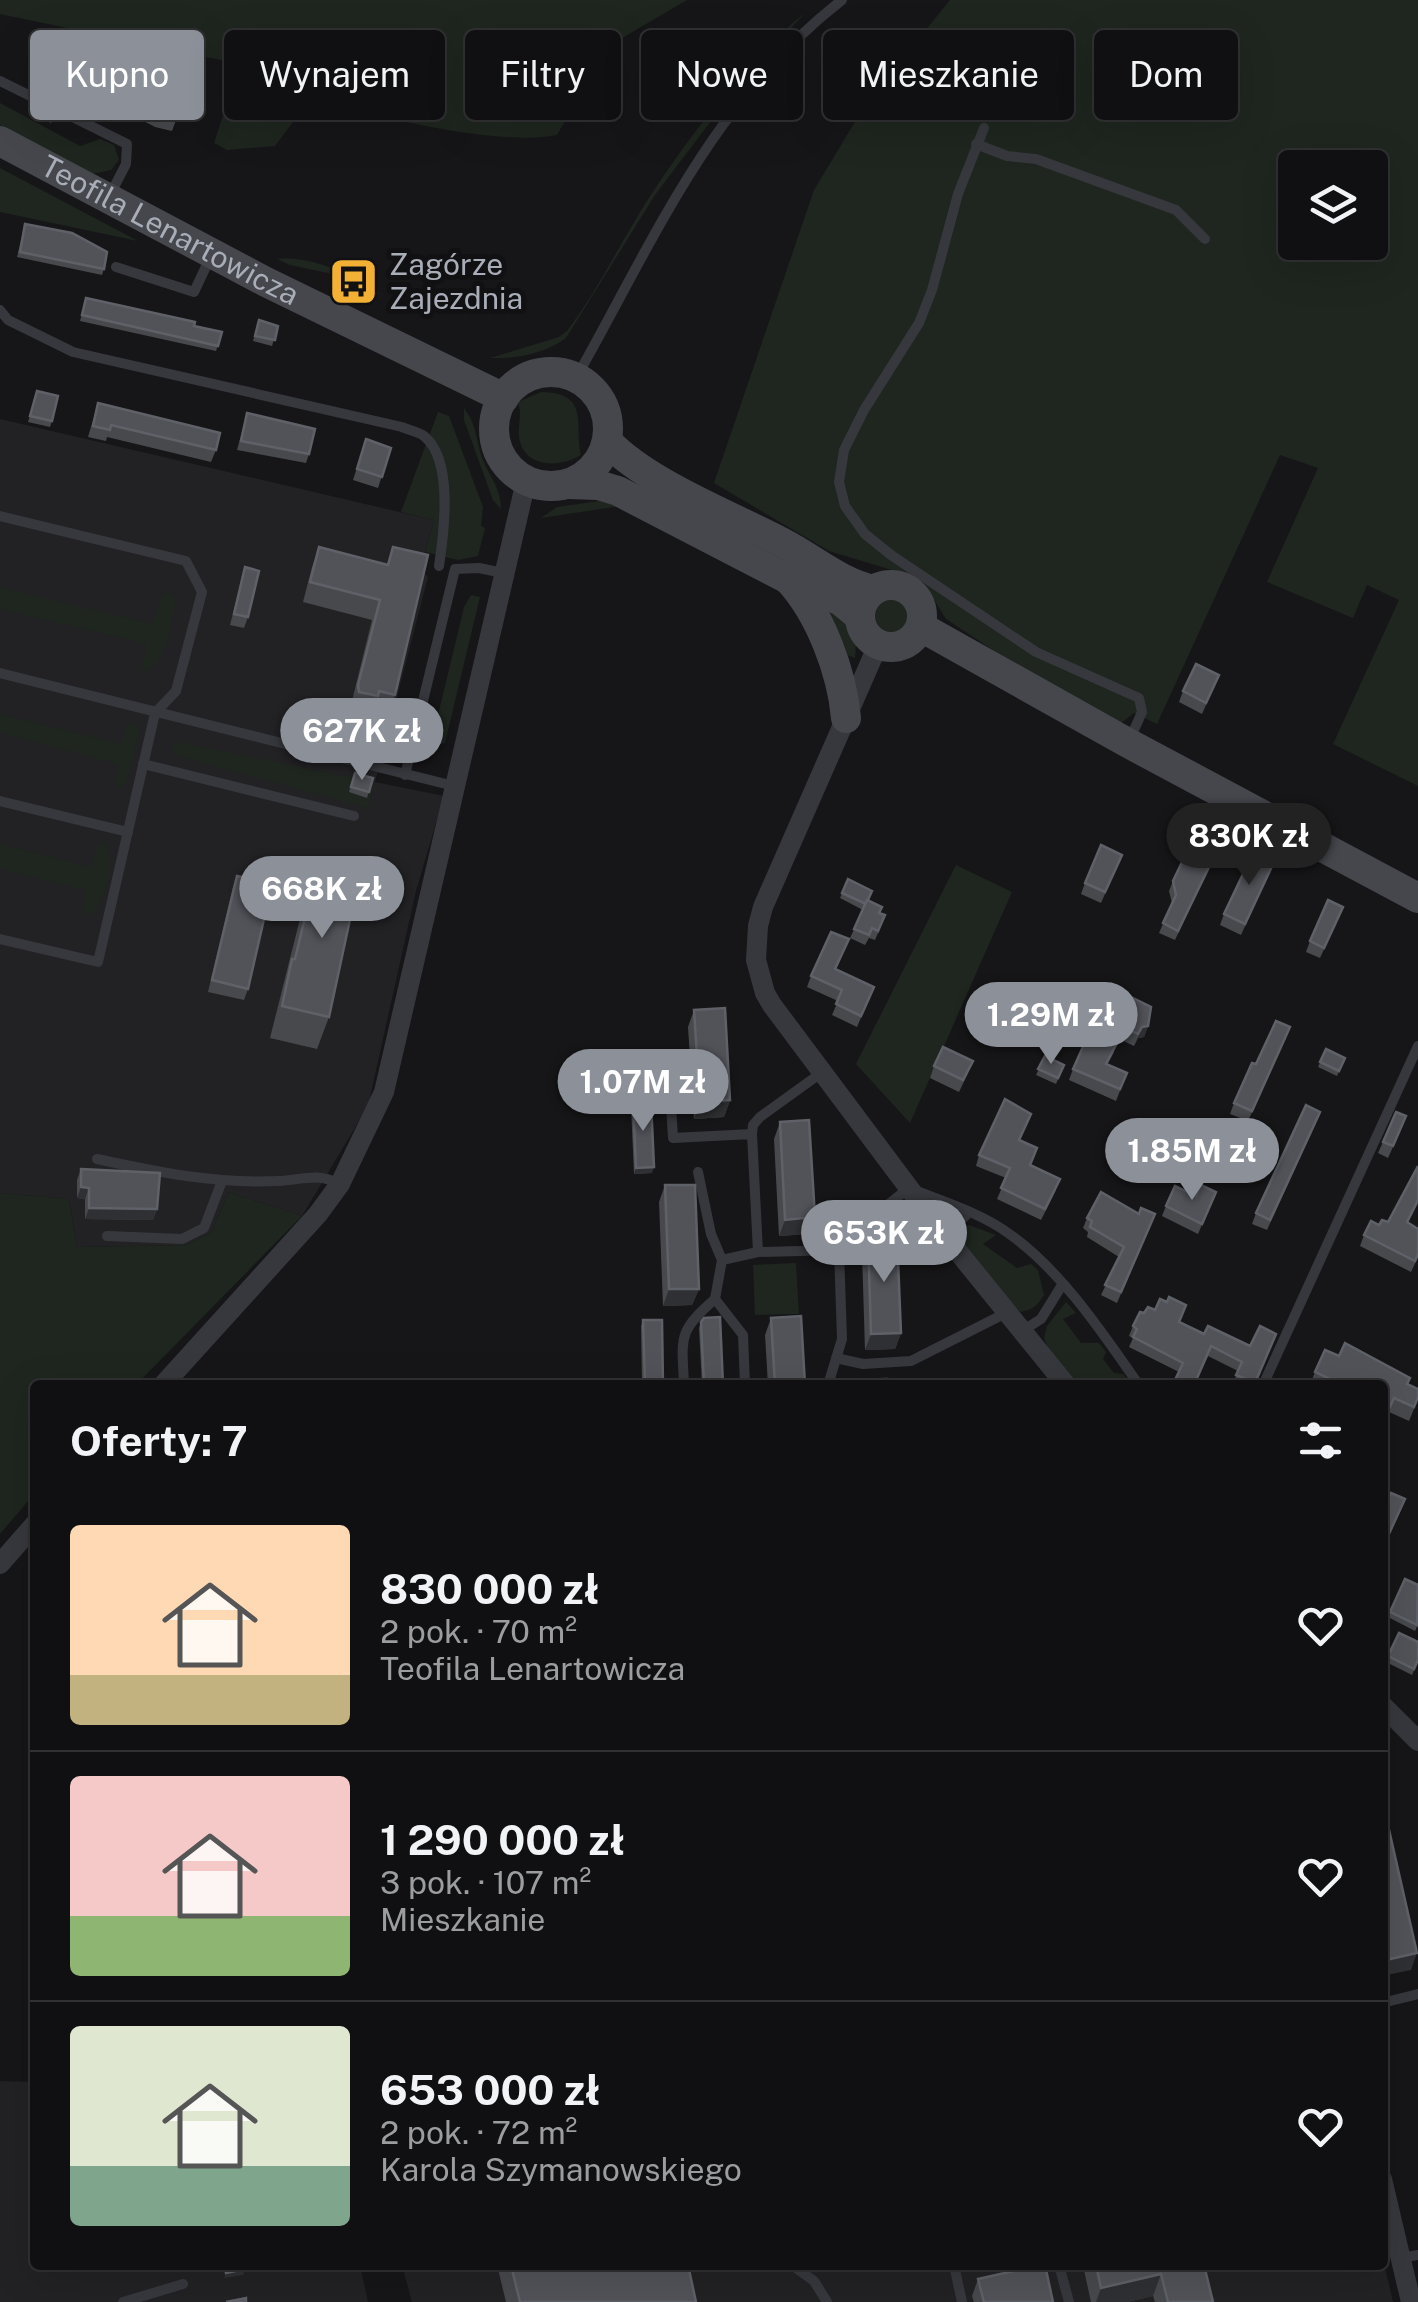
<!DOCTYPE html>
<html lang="pl">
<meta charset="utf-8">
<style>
:root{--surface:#101012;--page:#19191b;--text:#f1f3f6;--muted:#9c9d9f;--line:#303032;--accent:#8c9099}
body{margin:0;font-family:"Public Sans",sans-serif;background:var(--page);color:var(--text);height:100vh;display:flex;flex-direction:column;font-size:38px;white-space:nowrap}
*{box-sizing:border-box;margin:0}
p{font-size:32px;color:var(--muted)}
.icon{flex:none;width:55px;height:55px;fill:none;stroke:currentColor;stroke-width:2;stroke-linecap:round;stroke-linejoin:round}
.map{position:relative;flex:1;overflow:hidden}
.sheet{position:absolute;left:30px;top:1380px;width:1358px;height:890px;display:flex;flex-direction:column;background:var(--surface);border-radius:10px;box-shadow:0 10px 40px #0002,0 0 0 2px var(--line)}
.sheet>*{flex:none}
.top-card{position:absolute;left:30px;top:30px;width:1360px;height:90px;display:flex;gap:20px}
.fabs{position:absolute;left:1278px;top:150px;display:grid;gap:20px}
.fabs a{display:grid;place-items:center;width:110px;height:110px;border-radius:10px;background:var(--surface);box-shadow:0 10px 40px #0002,0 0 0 2px var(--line);font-size:50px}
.price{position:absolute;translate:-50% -85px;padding:0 22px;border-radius:35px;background:var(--accent);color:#fff;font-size:32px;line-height:65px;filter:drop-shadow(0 2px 5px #0008)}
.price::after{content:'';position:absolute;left:50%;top:60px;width:30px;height:22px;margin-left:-15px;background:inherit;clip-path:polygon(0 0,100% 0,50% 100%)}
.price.selected{background:#222;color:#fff}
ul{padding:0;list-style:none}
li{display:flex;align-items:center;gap:30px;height:250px;padding:0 40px}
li+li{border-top:2px solid var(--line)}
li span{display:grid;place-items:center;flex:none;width:280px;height:200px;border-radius:10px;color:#555}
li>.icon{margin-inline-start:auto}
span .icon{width:120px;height:120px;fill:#fffc;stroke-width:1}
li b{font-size:42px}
h2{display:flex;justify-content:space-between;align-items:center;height:120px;padding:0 40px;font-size:42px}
.chip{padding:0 35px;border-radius:10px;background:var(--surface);box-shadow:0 10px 40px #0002,0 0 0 2px var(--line);font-size:35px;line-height:90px}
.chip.selected{background:var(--accent);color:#fff}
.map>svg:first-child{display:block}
.built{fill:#222225}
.green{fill:#1e261f;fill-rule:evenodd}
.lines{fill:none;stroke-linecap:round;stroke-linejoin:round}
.lane{stroke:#37383d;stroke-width:10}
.street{stroke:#37383d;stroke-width:20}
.secondary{stroke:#45474d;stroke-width:30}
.wall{fill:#47494d}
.shaded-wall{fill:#2f3033}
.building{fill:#525359;stroke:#5f6168;stroke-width:2.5}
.labels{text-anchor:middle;stroke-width:10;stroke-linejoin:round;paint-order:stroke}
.street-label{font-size:30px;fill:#a8adb8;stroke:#111113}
.poi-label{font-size:30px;fill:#a8adb8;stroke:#111113;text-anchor:start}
</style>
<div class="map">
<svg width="1418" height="2302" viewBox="0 0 1418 2302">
<rect width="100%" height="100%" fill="#161618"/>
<g class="built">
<polygon points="0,419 434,520 420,569 428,577 375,782 444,796 416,891 368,1106 302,1216 229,1192 211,1233 187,1245 77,1247 69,1199 0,1193"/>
<polygon points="0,2081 35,2082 35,2265 360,2265 368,2302 0,2302"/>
<polygon points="1383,2259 1393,2302 412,2302 402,2265 1382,2265"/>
</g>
<g class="green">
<path d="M0,0h687l-80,47 -50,88c-61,12 -185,-20 -247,-36l-35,47 -48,4 -13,-7 16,-49 5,-31 -235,-49z"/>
<path d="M950,0h468v786l-85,-42 66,-144 -32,-15 -14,33 -86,-36 51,-114 -38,-13 -123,269 -23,-11 -14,11 -115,-66 -59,-39 -19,-31 -9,-8 -13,-6 -76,-23 -115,-68 100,-293 51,-85zM1295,168h75v74h-75z"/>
<path d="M805,13l-63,67 -87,115 -89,143c-21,16 -51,21 -76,20l69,-21 8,-6c28,-37 48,-78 72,-117 39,-64 107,-154 166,-201z"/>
<polygon points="0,103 80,146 100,139 114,145 119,160 111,170 92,174 0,125"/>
<polygon points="0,167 0,168 138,241 0,212"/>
<path d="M277,259c38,-4 78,18 109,38l-47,-26 -2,4 -47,-10z"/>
<path d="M541,392c50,1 33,33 40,63 -19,12 -53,14 -61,-13 -4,-13 3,-26 -2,-40z"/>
<path d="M464,408c12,15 12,30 17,47 7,20 20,32 20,54l-8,-9 -29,-80z"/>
<polygon points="438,412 449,416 483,507 481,526 485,528 478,556 458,560 425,552 434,520 401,512"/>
<polygon points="599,501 620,506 541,518 557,507"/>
<path d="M0,587l152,37 11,-30 6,-1 6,4v7c-6,27 -7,58 -34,69l6,-29 -147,-35z"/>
<polygon points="471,595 480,597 445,743 438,745 432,740 464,607"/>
<path d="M815,595c26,19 45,26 40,63l-20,-8z"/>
<circle cx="891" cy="616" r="17"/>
<polygon points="0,714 121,744 127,726 135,723 140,729 126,784 123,788 115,786 118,764 0,733"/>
<polygon points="177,742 375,782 368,808 174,755 171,748"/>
<path d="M105,842c11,19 1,60 -15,74l-7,-4 3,-22 -86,-21v-25l91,23 5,-20z"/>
<polygon points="956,865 1012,892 910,1123 856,1064"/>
<polygon points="229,1192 302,1216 136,1385 35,1385 35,1493 0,1534 0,1193 69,1199 77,1247 187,1245 211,1233"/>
<path d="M969,1225l27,10 -13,9 34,24 14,-4 7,6 6,25c-6,10 -11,15 -24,17l-60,-71 -1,-7z"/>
<polygon points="796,1263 799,1314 755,1315 753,1265"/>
<polygon points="1066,1302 1076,1313 1063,1319 1081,1343 1099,1343 1106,1352 1103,1359 1114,1373 1123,1374 1133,1385 1077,1385 1049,1351 1044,1338 1047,1326"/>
</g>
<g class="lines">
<g class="lane">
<polyline points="0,81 127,144 126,164 109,197"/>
<polyline points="984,128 958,194 932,290 919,323 864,410 844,450 839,482 845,506 865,534 891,555 1036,652 1139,698 1142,712 1130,739"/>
<polyline points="976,144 1007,156 1036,159 1176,210 1205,239"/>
<polyline points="116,267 194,292 210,258"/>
<path d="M0,310l8,10 65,32 329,75c6,3 17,5 22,9 30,24 20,97 15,130"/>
<path d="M576,378c79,-140 135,-276 266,-378"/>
<polyline points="0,516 186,561 202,592 176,691 155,713 98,962 0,939"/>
<polyline points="0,673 454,786"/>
<polyline points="143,764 354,816"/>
<polyline points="405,775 455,569 479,568 503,573"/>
<polyline points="0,801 128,832"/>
<polyline points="668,1054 673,1138 752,1134 758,1252"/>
<polyline points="752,1134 753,1125 760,1117 821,1073"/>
<path d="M97,1159c60,13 119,25 181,22 24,-1 39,-9 61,3"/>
<polyline points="698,1172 711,1234 722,1260"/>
<polyline points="107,1236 182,1239 204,1228 222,1181"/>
<polyline points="946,1236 969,1212"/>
<polyline points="1022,1331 1041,1319 1062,1285"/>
<polyline points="836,1358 863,1364 911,1361 1006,1313"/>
<path d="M684,1385c-2,-48 -7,-53 31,-86"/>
<path d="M745,1385l-2,-50 -28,-36 7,-39 36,-8 81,-2 7,-12 63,-50c32,13 70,24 99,45 53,37 94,99 131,152"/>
<polyline points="828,1385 842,1339 839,1250"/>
<polyline points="1263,1385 1418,1046"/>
<polyline points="1382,2003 1418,1994"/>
<polyline points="1401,2258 1418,2255"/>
<polyline points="792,2265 814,2281 827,2302"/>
<polyline points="954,2265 962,2302"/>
<polyline points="1059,2265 1069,2302"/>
<polyline points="123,2302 183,2284"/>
</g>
<g class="street">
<polyline points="878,645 763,907 758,926 756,960 765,993 772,1005 938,1227 1066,1385"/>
<polyline points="163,1385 318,1214 340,1184 384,1092 526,481"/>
<polyline points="0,1564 35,1524"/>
<polyline points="1382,1705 1418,1741"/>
<polyline points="1382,2179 1411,2302"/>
</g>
<g class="secondary">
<path id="s1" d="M0,141l266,141 238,116"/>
<circle cx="551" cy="429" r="57"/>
<path d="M607,441c41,43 123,74 176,102 31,16 57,40 91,47"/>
<polyline points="569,484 598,485 618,491 786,578 841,601 859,616"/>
<path d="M788,579c32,34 54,93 58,139"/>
<circle cx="891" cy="616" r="31"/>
<polyline points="921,627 1128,743 1418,898"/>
</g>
</g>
<g class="wall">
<polygon points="85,59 62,102 39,90 41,85"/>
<polygon points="116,80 176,120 172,131 155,127 117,107 112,91"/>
<polygon points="33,100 54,118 51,123 28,111"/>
<polygon points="25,224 104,269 102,275 17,257"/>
<polygon points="86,298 222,332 216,351 80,321"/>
<polygon points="259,320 278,326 272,346 253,341"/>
<polygon points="37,391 52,421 50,427 28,422"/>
<polygon points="98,403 216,450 211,462 107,437 106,441 88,437"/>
<polygon points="247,413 309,454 306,463 237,450"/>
<polygon points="366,439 391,448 378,488 353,480"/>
<polygon points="319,547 387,565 393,547 395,695 388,714 373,711 371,716 352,712 351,705 372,620 303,602 312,567"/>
<polygon points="245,567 248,617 244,628 230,625"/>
<polygon points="1219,675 1202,714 1179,702 1183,691"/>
<polygon points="355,773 373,778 367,798 349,792"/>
<polygon points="1122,855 1101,903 1081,894 1085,883"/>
<polygon points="1274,862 1241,935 1220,925 1224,914"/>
<polygon points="318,863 329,1017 317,1049 270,1038 306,895"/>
<polygon points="1211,863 1175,940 1159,933 1172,903 1169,891 1173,881"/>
<polygon points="237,876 248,989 244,1000 208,992 233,887"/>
<polygon points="848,879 879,913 882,924 875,940 869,938 865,945 850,938 863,910 840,898"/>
<polygon points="1339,917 1320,958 1306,952 1310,941"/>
<polygon points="844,951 836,969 874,987 857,1027 832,1015 838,1001 807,987 811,976"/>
<polygon points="1116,1008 1148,1026 1144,1037 1138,1038 1134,1046 1111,1035 1112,1019"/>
<polygon points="694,1010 730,1100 724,1117 694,1119 688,1027"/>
<polygon points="1286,1038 1248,1121 1230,1114 1234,1103 1256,1064"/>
<polygon points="1326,1049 1345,1058 1337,1076 1318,1067"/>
<polygon points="1114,1052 1107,1065 1127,1073 1116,1101 1069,1080 1073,1069"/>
<polygon points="1045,1056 1064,1065 1056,1084 1036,1075"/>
<polygon points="934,1066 968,1073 959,1092 930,1078"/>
<polygon points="633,1101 652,1173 634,1174 631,1107"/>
<polygon points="1031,1114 1020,1140 1031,1165 1056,1190 1041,1220 997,1199 1006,1178 976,1166 979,1155"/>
<polygon points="780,1122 809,1234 779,1236 774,1139"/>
<polygon points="1316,1123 1267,1230 1252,1224 1256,1213"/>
<polygon points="1402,1127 1388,1158 1378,1153 1383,1142"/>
<polygon points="1418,1166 1418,1203 1408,1223 1418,1229 1418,1257 1411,1272 1360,1246 1364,1235 1379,1225 1388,1222"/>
<polygon points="81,1169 157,1209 153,1220 85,1219 85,1199 77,1198 77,1180"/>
<polygon points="665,1185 699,1289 692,1305 663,1306 659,1202"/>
<polygon points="1216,1192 1198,1234 1162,1216 1166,1206 1196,1196"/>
<polygon points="1139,1214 1155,1214 1117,1303 1101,1295 1119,1257 1087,1237 1088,1232 1083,1228 1087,1218"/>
<polygon points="868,1236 901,1333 895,1349 865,1350 862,1253"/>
<polygon points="771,1318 805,1385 768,1385 765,1335"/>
<polygon points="643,1320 663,1385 642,1385 641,1326"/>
<polygon points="701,1322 723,1385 702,1385 699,1328"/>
<polygon points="1179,1322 1204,1334 1250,1346 1260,1326 1254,1385 1233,1384 1238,1371 1208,1356 1195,1385 1173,1385 1179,1372 1129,1347 1133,1338 1129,1336 1133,1326"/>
<polygon points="1315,1372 1408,1384 1418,1399 1409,1421 1389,1412 1385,1421 1382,1420 1382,1385 1310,1385"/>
<polygon points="1405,1579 1418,1625 1415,1631 1388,1617"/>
<polygon points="1399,1633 1418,1661 1412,1675 1386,1662"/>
<polygon points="497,2265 688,2265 696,2302 506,2302"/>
<polygon points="1085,2265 1204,2265 1213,2302 1155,2302 1153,2296 1127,2302 1091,2302 1084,2270"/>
<polygon points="978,2279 1053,2302 974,2302 972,2296"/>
</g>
<g class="shaded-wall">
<polygon points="1148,1026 1144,1037 1138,1038 1134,1046 1142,1027"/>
<polygon points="730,1100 724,1117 694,1119 700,1102"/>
<polygon points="654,1167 652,1173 634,1174 636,1168"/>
<polygon points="81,1187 89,1188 85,1199 77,1198"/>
<polygon points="89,1208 157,1209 153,1220 85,1219"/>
<polygon points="815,1217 809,1234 779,1236 785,1220"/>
<polygon points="669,1289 699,1289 692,1305 663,1306"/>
<polygon points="901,1333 895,1349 865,1350 871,1334"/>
<polygon points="1417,1953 1411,1970 1382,1976 1382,1961"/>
<polygon points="245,2269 243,2275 224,2278 226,2273"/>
<polygon points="1161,2274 1153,2296 1127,2302 1096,2302 1101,2288"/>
</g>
<g class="building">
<polygon points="64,41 87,54 64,96 41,85"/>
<polygon points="130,52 162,70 170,83 183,86 176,120 159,116 121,96 116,80"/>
<polygon points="33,100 56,112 53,118 30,106"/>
<polygon points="25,224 72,233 107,252 104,269 20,252"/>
<polygon points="86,298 195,322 194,326 222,332 218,346 82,315"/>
<polygon points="259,320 278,326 275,340 255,336"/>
<polygon points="37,391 58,396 52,421 30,416"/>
<polygon points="98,403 220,433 216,450 111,425 110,430 93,426"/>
<polygon points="247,413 315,429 309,454 241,441"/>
<polygon points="366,439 391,448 382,477 357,469"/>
<polygon points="319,547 388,565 393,547 428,555 395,695 379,691 378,696 359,692 358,685 380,600 310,582"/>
<polygon points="245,567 259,571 248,617 234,614"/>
<polygon points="1196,664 1219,675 1206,703 1183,691"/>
<polygon points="355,773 373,778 369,792 351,787"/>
<polygon points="1101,845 1122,855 1105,892 1085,883"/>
<polygon points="1254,851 1274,862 1245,924 1224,914"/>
<polygon points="1186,854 1197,859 1201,856 1211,863 1178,931 1163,923 1176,895 1173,881"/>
<polygon points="318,863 360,873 329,1017 282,1006 292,959 295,959"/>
<polygon points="237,876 272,884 248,989 212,980"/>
<polygon points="848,879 872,891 866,904 842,893"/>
<polygon points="867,900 882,907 879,913 885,915 878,931 872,928 869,935 854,929"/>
<polygon points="1328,900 1343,907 1324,948 1310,941"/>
<polygon points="831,932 849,939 835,969 874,987 861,1016 836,1004 842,990 811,976"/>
<polygon points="1127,995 1151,1007 1148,1026 1142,1027 1138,1034 1115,1024 1116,1008"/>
<polygon points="725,1008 730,1100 700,1102 694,1010"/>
<polygon points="1276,1021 1290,1027 1252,1111 1234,1103 1252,1063 1256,1064"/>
<polygon points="1091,1029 1118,1041 1106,1064 1127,1073 1120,1089 1073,1069"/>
<polygon points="943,1047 973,1061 963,1080 934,1066"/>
<polygon points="1326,1049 1345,1058 1339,1071 1320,1062"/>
<polygon points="1045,1056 1064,1065 1058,1078 1038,1069"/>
<polygon points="1005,1099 1031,1114 1019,1140 1037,1148 1030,1165 1060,1179 1045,1209 1001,1188 1010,1168 979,1155"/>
<polygon points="633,1101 651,1101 654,1167 636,1168"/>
<polygon points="1306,1105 1320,1112 1270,1220 1256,1213"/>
<polygon points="1396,1112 1406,1116 1393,1146 1383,1142"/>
<polygon points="809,1120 815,1217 785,1220 780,1122"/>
<polygon points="1418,1166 1418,1200 1407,1222 1418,1229 1418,1254 1415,1261 1364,1235 1371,1221 1379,1225 1382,1220 1388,1222"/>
<polygon points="81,1169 160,1173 157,1209 89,1208 89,1188 81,1187"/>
<polygon points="665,1185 695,1185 699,1289 669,1289"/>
<polygon points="1201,1185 1216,1192 1202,1224 1166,1206 1175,1186 1196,1196"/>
<polygon points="1101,1192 1139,1214 1141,1208 1155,1214 1121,1292 1105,1285 1124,1247 1090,1227 1092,1221 1087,1218"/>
<polygon points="868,1236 897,1236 901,1333 871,1334"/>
<polygon points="1169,1297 1186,1305 1179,1322 1204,1334 1208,1326 1250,1346 1260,1326 1276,1334 1255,1383 1236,1375 1242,1362 1211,1346 1194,1385 1188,1385 1175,1380 1183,1363 1133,1337 1137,1329 1133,1326 1140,1312 1144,1313 1148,1307 1155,1310 1160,1299 1167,1302"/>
<polygon points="801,1316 805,1385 775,1385 771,1318"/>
<polygon points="720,1317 723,1385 704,1385 701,1322 704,1318"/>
<polygon points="643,1320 662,1320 663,1385 645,1385"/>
<polygon points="1345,1343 1410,1378 1407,1384 1418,1389 1418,1397 1414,1407 1394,1398 1390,1407 1382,1404 1382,1385 1343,1385 1315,1372 1325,1350 1339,1356"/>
<polygon points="887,1379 887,1385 850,1385 850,1380"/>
<polygon points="1391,1493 1405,1499 1382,1549 1382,1510"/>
<polygon points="1405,1579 1418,1585 1417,1625 1390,1612"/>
<polygon points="1399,1633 1418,1642 1418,1660 1414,1669 1388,1656"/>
<polygon points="1382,1799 1417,1953 1382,1961"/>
<polygon points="224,2265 244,2265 245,2269 226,2273"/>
<polygon points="511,2265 688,2265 696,2302 520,2302"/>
<polygon points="1040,2265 1045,2265 1053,2302 984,2302 978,2279"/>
<polygon points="1096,2265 1204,2265 1213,2302 1168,2302 1161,2274 1101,2288"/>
<polygon points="246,2298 246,2302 226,2302"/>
</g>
<defs>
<symbol id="bus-square" viewBox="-11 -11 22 22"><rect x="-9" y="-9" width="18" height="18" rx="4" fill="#f2b134" stroke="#111113"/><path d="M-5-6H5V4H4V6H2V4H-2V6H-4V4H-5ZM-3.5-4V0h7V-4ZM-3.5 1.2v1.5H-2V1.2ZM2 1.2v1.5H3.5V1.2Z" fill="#111"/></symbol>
</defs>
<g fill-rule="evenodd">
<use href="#bus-square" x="326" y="254" width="55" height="55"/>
</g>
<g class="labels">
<g class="street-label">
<text dy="10" stroke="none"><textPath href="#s1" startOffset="192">Teofila Lenartowicza</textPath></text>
</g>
<g class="poi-label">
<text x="389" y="275">Zagórze<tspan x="389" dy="34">Zajezdnia</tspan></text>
</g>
</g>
</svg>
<div class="fabs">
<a><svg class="icon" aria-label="layers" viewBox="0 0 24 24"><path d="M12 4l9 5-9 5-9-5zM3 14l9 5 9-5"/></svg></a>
</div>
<b class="price" style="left:362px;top:783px">627K zł</b>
<b class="price selected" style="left:1249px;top:888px">830K zł</b>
<b class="price" style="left:322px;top:941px">668K zł</b>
<b class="price" style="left:1051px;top:1067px">1.29M zł</b>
<b class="price" style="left:643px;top:1134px">1.07M zł</b>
<b class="price" style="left:1192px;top:1203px">1.85M zł</b>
<b class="price" style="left:884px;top:1285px">653K zł</b>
<div class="top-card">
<a class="chip selected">Kupno</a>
<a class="chip">Wynajem</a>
<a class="chip">Filtry</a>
<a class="chip">Nowe</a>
<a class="chip">Mieszkanie</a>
<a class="chip">Dom</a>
</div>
<section class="sheet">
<h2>Oferty: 7<svg class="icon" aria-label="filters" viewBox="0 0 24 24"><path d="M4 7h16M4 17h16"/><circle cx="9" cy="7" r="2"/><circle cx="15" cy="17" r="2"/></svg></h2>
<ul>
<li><span style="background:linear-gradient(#ffd9b3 75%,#c2b280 0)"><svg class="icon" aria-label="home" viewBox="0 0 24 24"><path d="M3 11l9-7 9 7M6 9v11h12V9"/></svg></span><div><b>830 000 zł</b><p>2 pok. · 70 m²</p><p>Teofila Lenartowicza</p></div><svg class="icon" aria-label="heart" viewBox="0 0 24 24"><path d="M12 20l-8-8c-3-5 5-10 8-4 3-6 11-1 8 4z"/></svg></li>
<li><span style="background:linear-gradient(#f6c9c9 70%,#8fb573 0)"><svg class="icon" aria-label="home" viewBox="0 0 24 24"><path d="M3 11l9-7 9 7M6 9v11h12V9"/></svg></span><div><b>1 290 000 zł</b><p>3 pok. · 107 m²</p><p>Mieszkanie</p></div><svg class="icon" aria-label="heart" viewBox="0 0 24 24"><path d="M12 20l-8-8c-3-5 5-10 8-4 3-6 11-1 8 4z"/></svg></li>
<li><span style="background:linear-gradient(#dfe7d0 70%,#7fa58c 0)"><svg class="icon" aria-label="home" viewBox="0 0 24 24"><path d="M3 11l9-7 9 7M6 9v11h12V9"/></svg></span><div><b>653 000 zł</b><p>2 pok. · 72 m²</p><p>Karola Szymanowskiego</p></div><svg class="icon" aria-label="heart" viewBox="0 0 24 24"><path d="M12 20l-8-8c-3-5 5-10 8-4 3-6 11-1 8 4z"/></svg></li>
</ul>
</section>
</div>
